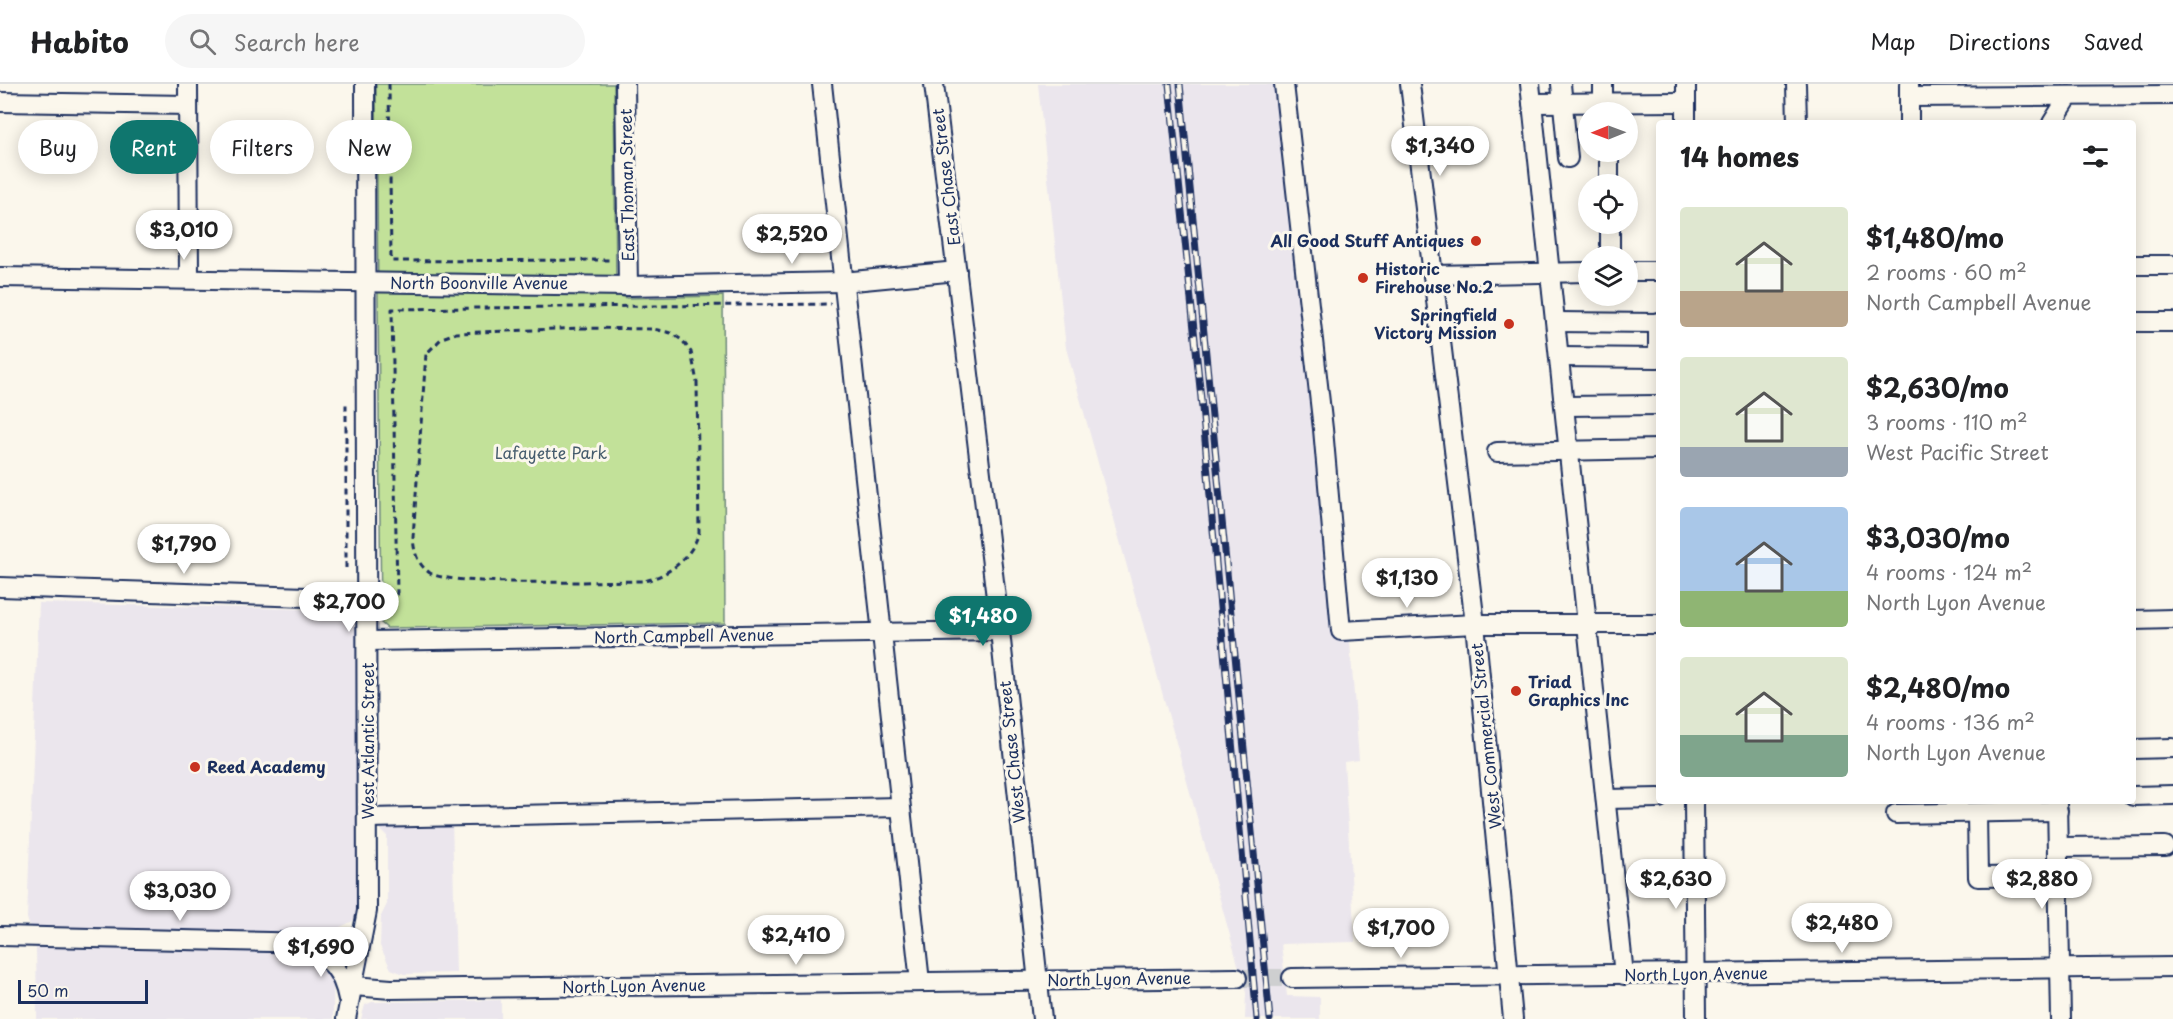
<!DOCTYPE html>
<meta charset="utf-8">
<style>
:root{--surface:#fff;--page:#f6f6f6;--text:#202124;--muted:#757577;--line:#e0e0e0;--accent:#0f766e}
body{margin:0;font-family:"Playpen Sans",sans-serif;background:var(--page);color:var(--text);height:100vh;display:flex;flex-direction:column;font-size:22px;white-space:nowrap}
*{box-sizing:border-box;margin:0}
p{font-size:20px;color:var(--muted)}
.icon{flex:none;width:33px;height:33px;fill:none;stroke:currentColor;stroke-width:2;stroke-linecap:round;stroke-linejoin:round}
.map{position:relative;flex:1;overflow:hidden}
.drawer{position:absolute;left:1656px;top:36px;width:480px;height:684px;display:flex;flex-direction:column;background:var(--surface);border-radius:6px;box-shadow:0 3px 15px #0003}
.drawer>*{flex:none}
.banner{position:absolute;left:18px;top:36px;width:570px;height:54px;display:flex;gap:12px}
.needle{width:39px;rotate:269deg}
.tools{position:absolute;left:1578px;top:18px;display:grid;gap:12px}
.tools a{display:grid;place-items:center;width:60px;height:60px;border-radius:50%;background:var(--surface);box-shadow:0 3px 15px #0003;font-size:30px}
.scale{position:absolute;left:18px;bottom:15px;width:130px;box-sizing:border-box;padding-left:6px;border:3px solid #1b2f5e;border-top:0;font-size:16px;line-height:21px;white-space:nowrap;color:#1b2f5e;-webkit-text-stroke:4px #fbf7ec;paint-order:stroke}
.price{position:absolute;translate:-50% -51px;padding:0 14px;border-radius:21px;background:#fff;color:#222;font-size:20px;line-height:39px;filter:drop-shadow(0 2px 3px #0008)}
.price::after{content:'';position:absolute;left:50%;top:36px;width:18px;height:14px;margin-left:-9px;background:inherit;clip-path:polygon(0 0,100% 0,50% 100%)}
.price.current{background:var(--accent);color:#fff}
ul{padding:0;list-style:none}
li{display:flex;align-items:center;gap:18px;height:150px;padding:0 24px}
li span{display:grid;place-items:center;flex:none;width:168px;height:120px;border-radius:6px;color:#555}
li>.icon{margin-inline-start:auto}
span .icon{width:72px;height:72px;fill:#fffc;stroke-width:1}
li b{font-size:26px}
h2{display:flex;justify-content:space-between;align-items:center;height:72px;padding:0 24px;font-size:26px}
.pill{padding:0 21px;border-radius:27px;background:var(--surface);box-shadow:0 3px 15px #0003;font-size:21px;line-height:54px}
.pill.current{background:var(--accent);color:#fff}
header{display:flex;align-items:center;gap:36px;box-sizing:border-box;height:84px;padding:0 30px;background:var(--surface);border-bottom:2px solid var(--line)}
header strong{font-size:28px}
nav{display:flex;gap:33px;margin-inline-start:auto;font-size:21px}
.search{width:420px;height:54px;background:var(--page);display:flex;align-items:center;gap:15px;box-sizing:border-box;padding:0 21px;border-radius:33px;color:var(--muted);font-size:22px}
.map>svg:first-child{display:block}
.built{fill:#ebe6ed}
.green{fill:#c2e199;stroke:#6e887c;stroke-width:1.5}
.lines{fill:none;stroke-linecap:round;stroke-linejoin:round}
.minor-tunnel{stroke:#cecfd0;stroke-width:18;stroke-dasharray:18 9;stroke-linecap:butt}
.minor-casing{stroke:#1b2f5e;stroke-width:22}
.path{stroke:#1b2f5e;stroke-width:3;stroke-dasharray:6 4.5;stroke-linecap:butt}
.minor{stroke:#fbf7ec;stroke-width:18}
.rail-casing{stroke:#1b2f5e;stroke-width:7}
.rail{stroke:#fbf7ec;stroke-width:4.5;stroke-dasharray:14;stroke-linecap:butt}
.poi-dot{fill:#c8321e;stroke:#fbf7ec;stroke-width:2}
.labels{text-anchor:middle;stroke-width:6;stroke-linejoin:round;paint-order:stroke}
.street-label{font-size:16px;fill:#1b2f5e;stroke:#fbf7ec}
.poi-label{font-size:16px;font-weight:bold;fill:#1b2f5e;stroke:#fbf7ec;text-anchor:start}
.park-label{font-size:16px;fill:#455c6d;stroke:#fbf7ec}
</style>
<header>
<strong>Habito</strong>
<div class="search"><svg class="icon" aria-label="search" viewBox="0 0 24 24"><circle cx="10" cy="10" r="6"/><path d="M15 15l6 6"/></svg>Search here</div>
<nav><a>Map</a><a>Directions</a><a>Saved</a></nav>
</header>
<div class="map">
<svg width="2173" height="935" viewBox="0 0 2173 935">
<rect width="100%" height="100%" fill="#fbf7ec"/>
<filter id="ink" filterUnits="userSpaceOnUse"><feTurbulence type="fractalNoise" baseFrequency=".0167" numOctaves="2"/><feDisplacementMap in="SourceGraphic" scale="12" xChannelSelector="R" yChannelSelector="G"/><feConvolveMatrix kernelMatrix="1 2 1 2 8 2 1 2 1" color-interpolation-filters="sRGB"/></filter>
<g filter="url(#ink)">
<g class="built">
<polygon points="1038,0 1295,0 1347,520 1359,676 1344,678 1355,858 1281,860 1287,912 1320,913 1320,935 1245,935 1246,909 1066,264"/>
<polygon points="39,519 341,526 354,534 357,540 357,825 353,837 334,846 333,935 37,935 36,863 27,834"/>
<polygon points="452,736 456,889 404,890 391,885 380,862 381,832 387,820 387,752 381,746 380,738"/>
<polygon points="501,916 501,935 361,935 365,921 372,918"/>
</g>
<polygon class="green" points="376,0 614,0 616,202 620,212 627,214 723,212 725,539 387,544 381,539"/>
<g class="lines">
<polyline class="minor-tunnel" points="1237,894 1292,894"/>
<defs>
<g id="minor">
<polyline points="188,0 189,195"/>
<polyline points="625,0 628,202"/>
<polyline points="822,0 920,898"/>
<polyline points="934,0 1000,547 1042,935"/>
<polyline points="1284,0 1323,345 1341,547 1475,540 1659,540"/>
<polyline points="1410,0 1475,540 1513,935"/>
<polyline points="1530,0 1624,891"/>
<polyline points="1561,0 1568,74"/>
<polyline points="1603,0 1603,19"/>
<polyline points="1686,0 1686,39"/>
<polyline points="1796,0 1797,39"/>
<polyline points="1909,0 1909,39"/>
<polyline points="1909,13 2173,11"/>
<polyline points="0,18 188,21"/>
<polyline points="1532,19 1686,18"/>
<polyline points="2052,39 2069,12"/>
<polyline points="1609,68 1609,100"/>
<polyline points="1610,140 1610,172"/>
<polyline points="2133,181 2173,181"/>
<polyline points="1628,187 1659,187"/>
<polyline points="1433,191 1588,188"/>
<polyline points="0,193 628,202 843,198 957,187"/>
<polyline points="1556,238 1659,239"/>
<polyline points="2133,238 2173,238"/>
<polyline points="1560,273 1658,274 1658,238"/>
<polyline points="1565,322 1659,321"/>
<polyline points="1497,368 1659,365"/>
<polyline points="0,503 366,515"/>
<polyline points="2133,536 2173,535"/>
<polyline points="367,557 1000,547"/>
<polyline points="2133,665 2173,664"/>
<polyline points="2133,712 2173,711"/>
<polyline points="1606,715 1659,714"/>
<polyline points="1694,717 1696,935"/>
<polyline points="2057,717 2061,935"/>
<polyline points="1977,729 1978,793 2059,792"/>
<polyline points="1896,730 2058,727"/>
<polyline points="368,734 900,723"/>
<polyline points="2058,763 2165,762"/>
<polyline points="0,852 359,860"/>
<path d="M307,859c24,18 35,26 41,56"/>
<polyline points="1292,894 2173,883"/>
<polyline points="354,902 391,905 1237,894"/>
<polyline points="346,935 367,827 365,0"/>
</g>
</defs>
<use href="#minor" class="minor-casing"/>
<g class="path">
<polyline points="389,0 391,177 611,176"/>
<path d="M582,244l72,1 17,4 11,7 9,12 6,30 2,150c-6,24 -30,44 -55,49 -36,0 -192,6 -214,-8 -13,-9 -16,-21 -17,-36l13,-183 16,-16 14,-5z"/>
<polyline points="346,484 346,318"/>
<polyline points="384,528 397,510 392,225 831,220"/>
</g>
<use href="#minor" class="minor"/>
<defs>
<g id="rail">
<polyline points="1169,0 1203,334 1257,935"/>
<polyline points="1180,0 1270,935"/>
</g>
</defs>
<use href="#rail" class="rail-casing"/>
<use href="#rail" class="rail"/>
</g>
</g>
<g class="poi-dot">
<circle cx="1476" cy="157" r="6"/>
<circle cx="1363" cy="194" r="6"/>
<circle cx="1509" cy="240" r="6"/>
<circle cx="1516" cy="607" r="6"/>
<circle cx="195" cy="683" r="6"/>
</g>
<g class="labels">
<g class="street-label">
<text transform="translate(946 93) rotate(-97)" y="6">East Chase Street</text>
<text transform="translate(627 101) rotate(-91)" y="6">East Thoman Street</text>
<text x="479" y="205">North Boonville Avenue</text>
<text transform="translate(684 552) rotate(-1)" y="6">North Campbell Avenue</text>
<text transform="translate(1486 652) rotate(-96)" y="6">West Commercial Street</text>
<text transform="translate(368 657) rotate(-90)" y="6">West Atlantic Street</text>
<text transform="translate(1012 668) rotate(-96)" y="6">West Chase Street</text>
<text transform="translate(1696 890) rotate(-1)" y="6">North Lyon Avenue</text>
<text transform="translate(1119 895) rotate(-1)" y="6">North Lyon Avenue</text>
<text transform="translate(634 902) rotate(-1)" y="6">North Lyon Avenue</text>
</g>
<g class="poi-label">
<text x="1464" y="163" text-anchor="end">All Good Stuff Antiques</text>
<text x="1375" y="191">Historic<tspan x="1375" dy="18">Firehouse No.2</tspan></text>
<text x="1497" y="237" text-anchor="end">Springfield<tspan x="1497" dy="18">Victory Mission</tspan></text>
<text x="1528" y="604">Triad<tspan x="1528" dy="18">Graphics Inc</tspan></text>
<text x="207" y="689">Reed Academy</text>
</g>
<g class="park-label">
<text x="551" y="375">Lafayette Park</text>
</g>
</g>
</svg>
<div class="tools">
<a><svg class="needle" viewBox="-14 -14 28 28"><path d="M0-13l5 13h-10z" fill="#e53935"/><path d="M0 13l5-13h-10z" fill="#757577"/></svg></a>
<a><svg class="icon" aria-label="locate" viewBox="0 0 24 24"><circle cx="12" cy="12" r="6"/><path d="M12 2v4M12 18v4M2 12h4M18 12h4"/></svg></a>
<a><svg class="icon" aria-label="layers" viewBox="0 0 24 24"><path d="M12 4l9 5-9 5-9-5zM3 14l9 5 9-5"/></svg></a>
</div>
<div class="scale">50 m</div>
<b class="price" style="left:1440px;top:93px">$1,340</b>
<b class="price" style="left:184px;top:177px">$3,010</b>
<b class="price" style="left:792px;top:181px">$2,520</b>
<b class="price" style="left:184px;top:491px">$1,790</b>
<b class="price" style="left:1407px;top:525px">$1,130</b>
<b class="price" style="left:349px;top:549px">$2,700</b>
<b class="price current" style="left:983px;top:563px">$1,480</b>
<b class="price" style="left:1676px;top:826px">$2,630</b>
<b class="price" style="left:2042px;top:826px">$2,880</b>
<b class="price" style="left:180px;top:838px">$3,030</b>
<b class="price" style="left:1842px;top:870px">$2,480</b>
<b class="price" style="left:1401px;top:875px">$1,700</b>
<b class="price" style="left:796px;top:882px">$2,410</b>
<b class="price" style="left:321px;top:894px">$1,690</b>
<div class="banner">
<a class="pill">Buy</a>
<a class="pill current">Rent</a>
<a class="pill">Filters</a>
<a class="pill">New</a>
</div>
<section class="drawer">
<h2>14 homes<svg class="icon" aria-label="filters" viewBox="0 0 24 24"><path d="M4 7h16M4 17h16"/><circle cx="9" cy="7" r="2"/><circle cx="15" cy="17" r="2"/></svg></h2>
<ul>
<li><span style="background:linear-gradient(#dfe7d0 70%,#b9a48a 0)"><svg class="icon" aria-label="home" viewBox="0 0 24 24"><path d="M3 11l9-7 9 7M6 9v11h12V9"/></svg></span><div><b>$1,480/mo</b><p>2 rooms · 60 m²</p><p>North Campbell Avenue</p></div></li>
<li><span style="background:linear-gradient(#dfe7d0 75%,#9aa5b1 0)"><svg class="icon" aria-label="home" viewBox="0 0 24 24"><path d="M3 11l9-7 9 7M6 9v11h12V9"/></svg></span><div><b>$2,630/mo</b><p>3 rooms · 110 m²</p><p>West Pacific Street</p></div></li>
<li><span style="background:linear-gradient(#a9c7e8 70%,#8fb573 0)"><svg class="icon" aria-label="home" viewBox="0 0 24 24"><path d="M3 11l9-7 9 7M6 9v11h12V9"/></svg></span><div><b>$3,030/mo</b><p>4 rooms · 124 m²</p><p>North Lyon Avenue</p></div></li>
<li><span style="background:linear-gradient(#dfe7d0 65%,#7fa58c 0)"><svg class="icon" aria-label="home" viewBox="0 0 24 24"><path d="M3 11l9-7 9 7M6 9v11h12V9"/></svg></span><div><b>$2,480/mo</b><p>4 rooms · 136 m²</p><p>North Lyon Avenue</p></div></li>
</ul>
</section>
</div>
